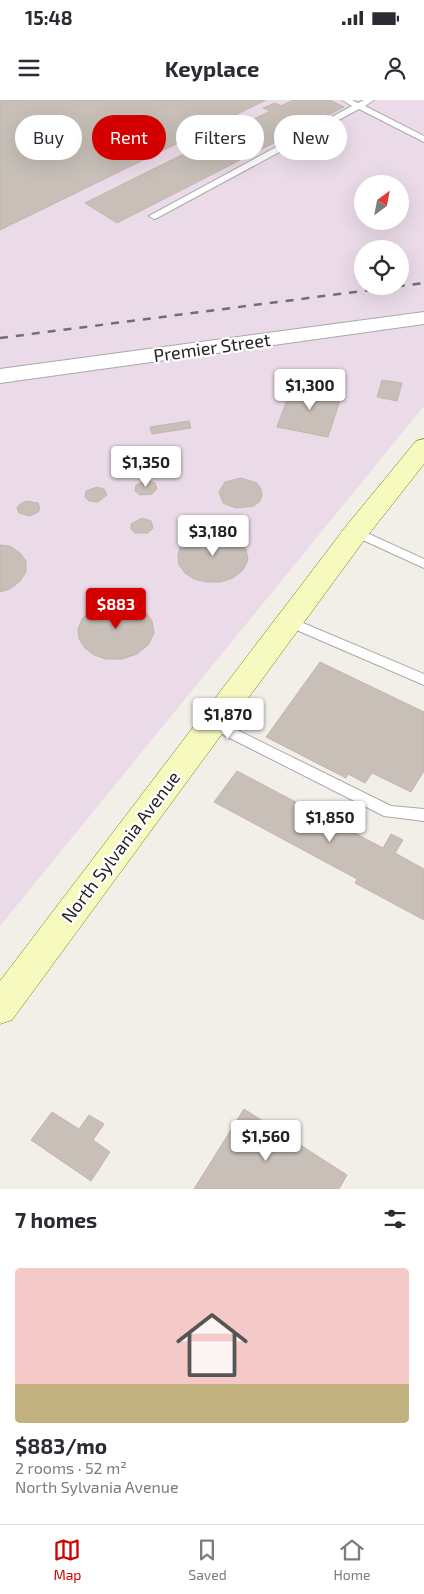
<!DOCTYPE html>
<meta charset="utf-8">
<style>
:root{--surface:#fff;--page:#f2f2f3;--text:#2b2b33;--muted:#7c7c81;--line:#e1e1e2;--accent:#d40000}
body{margin:0;font-family:"Exo 2",sans-serif;background:var(--page);color:var(--text);height:100vh;display:flex;flex-direction:column;font-size:19px;white-space:nowrap}
*{box-sizing:border-box;margin:0}
p{font-size:16px;color:var(--muted)}
.icon{flex:none;width:28px;height:28px;fill:none;stroke:currentColor;stroke-width:2;stroke-linecap:round;stroke-linejoin:round}
.map{position:relative;height:1089px;overflow:hidden}
.drawer{display:flex;flex-direction:column;background:var(--surface);flex:1}
.drawer>*{flex:none}
.banner{position:absolute;left:15px;top:15px;width:395px;height:45px;display:flex;gap:10px}
.needle{width:32px;rotate:32deg}
.fabs{position:absolute;left:354px;top:75px;display:grid;gap:10px}
.fabs a{display:grid;place-items:center;width:55px;height:55px;border-radius:50%;background:var(--surface);box-shadow:0 5px 20px #0002;font-size:25px}
.price{position:absolute;translate:-50% -42px;padding:0 11px;border-radius:5px;background:#fff;color:#222;font-size:16px;line-height:32px;filter:drop-shadow(0 1px 2px #0008)}
.price::after{content:'';position:absolute;left:50%;top:30px;width:15px;height:11px;margin-left:-8px;background:inherit;clip-path:polygon(0 0,100% 0,50% 100%)}
.price.active{background:var(--accent);color:#fff}
ul{padding:0;list-style:none}
li{display:grid;align-content:center;gap:10px;height:265px;padding:0 15px}
li span{display:grid;place-items:center;height:155px;border-radius:5px;color:#555}
li>.icon{margin-inline-start:auto}
span .icon{width:90px;height:90px;fill:#fffc;stroke-width:1}
li b{font-size:21px}
h2{display:flex;justify-content:space-between;align-items:center;height:60px;padding:0 15px;font-size:21px}
.tag{padding:0 18px;border-radius:22px;background:var(--surface);box-shadow:0 5px 20px #0002;font-size:18px;line-height:45px}
.tag.active{background:var(--accent);color:#fff}
.status{display:flex;justify-content:space-between;align-items:center;height:35px;padding:0 25px;background:var(--surface);direction:ltr}
.status svg{height:14px;fill:currentColor}
header{display:flex;justify-content:space-between;align-items:center;height:65px;padding:0 15px;background:var(--surface);font-size:22px;font-weight:700}
.menu{display:flex;justify-content:space-around;align-items:center;height:70px;border-top:1px solid var(--line);background:var(--surface);font-size:14px;color:var(--muted)}
.menu a{display:grid;justify-items:center;gap:2px}
.menu .active{color:var(--accent)}
.map>svg:first-child{display:block}
.industrial{fill:#ebdbe8;fill-rule:evenodd}
.building{fill:#c7bfb8;stroke:#c4b6ab}
.lines{fill:none;stroke-linecap:round;stroke-linejoin:round}
.service-casing{stroke:#a9a9a9;stroke-width:2}
.minor-casing{stroke:#a9a9a9;stroke-width:2}
.secondary-casing{stroke:#707d05;stroke-width:1}
.service{fill:#fff;fill-rule:evenodd}
.minor{fill:#fff;fill-rule:evenodd}
.secondary{fill:#f7fabf;fill-rule:evenodd}
.rail{stroke:#707070;stroke-width:2.5;stroke-dasharray:8 8;stroke-linecap:butt}
.labels{text-anchor:middle;stroke-width:4.5;stroke-linejoin:round;paint-order:stroke}
.street-label{font-size:18px;fill:#222;stroke:#fff}
</style>
<div class="status"><b>15:48</b><svg viewBox="0 0 49 12"><path d="M0 12V9h3v3zM5 12V6h3v6zM10 12V3h3v9zM15 12V0h3v12zM26 1h20v11H26zM47 4h2v5h-2z"/></svg></div>
<header><svg class="icon" aria-label="menu" viewBox="0 0 24 24"><path d="M4 6h16M4 12h16M4 18h16"/></svg>Keyplace<svg class="icon" aria-label="person" viewBox="0 0 24 24"><circle cx="12" cy="8" r="4"/><path d="M4 21q1-7 8-7t8 7"/></svg></header>
<div class="map">
<svg width="424" height="1089" viewBox="0 0 424 1089">
<rect width="100%" height="100%" fill="#f2efe9"/>
<path class="industrial" d="M0,0h424v306l-424,520zM362,84h38v37h-38zM362,149h38v37h-38z"/>
<g class="building">
<polygon points="0,0 266,0 0,130"/>
<polygon points="293,0 330,0 344,7 117,123 85,103 270,11 263,8 275,3 281,6"/>
<polygon points="382,280 402,283 397,301 377,297"/>
<polygon points="292,286 342,294 328,337 277,327"/>
<polygon points="189,321 191,328 152,334 150,327"/>
<polygon points="241,378 257,383 261,389 262,395 260,401 254,406 236,408 223,403 219,392 225,382"/>
<polygon points="147,380 155,383 157,389 152,394 140,395 135,391 136,385"/>
<polygon points="97,387 104,389 107,395 98,402 89,401 85,397 86,391"/>
<polygon points="26,401 38,403 40,409 38,412 30,416 19,413 17,408 19,405"/>
<polygon points="142,418 151,421 153,428 148,433 135,433 131,429 131,424"/>
<polygon points="214,432 228,434 239,440 246,449 248,460 243,470 233,478 220,482 206,482 194,479 185,473 179,465 178,456 180,447 188,439 200,433"/>
<polygon points="0,445 10,446 20,453 26,461 26,472 20,481 10,489 0,492"/>
<polygon points="119,501 133,504 145,511 152,521 154,533 148,545 137,554 122,559 106,559 94,555 85,548 79,539 78,529 82,519 91,509 104,503"/>
<polygon points="320,562 424,612 424,671 411,692 372,673 365,683 348,674 346,678 266,637"/>
<polygon points="237,671 383,748 391,734 403,740 395,753 424,769 424,820 355,783 357,779 214,702"/>
<polygon points="244,1009 347,1075 339,1089 194,1089"/>
<polygon points="52,1012 79,1029 89,1015 104,1024 93,1040 110,1052 91,1081 31,1040"/>
</g>
<g class="lines">
<defs>
<g id="service">
<polygon points="342,0 352,0 358,3 364,0 374,0 365,6 424,36 424,42 359,9 157,118 154,119 149,116 352,6"/>
<polygon points="356,428 424,459 424,468 352,435 350,432 352,429"/>
<polygon points="289,517 424,574 424,585 285,525 283,522 285,519"/>
<polygon points="213,618 391,706 424,709 424,721 384,716 208,627 206,623 208,619"/>
</g>
<polygon id="minor" points="424,212 424,224 0,283 0,269"/>
<polygon id="secondary" points="424,339 424,364 365,439 12,920 0,924 0,881 347,425 416,341"/>
</defs>
<use href="#service" class="service-casing"/>
<use href="#minor" class="minor-casing"/>
<use href="#secondary" class="secondary-casing"/>
<use href="#service" class="service"/>
<use href="#minor" class="minor"/>
<use href="#secondary" class="secondary"/>
<polyline class="rail" points="0,238 424,183"/>
</g>
<g class="labels">
<g class="street-label">
<text transform="translate(212 248) rotate(-8)" y="6">Premier Street</text>
<text transform="translate(121 747) rotate(-53)" y="6">North Sylvania Avenue</text>
</g>
</g>
</svg>
<div class="fabs">
<a><svg class="needle" viewBox="-14 -14 28 28"><path d="M0-13l5 13h-10z" fill="#e53935"/><path d="M0 13l5-13h-10z" fill="#7c7c81"/></svg></a>
<a><svg class="icon" aria-label="locate" viewBox="0 0 24 24"><circle cx="12" cy="12" r="6"/><path d="M12 2v4M12 18v4M2 12h4M18 12h4"/></svg></a>
</div>
<b class="price" style="left:310px;top:311px">$1,300</b>
<b class="price" style="left:146px;top:388px">$1,350</b>
<b class="price" style="left:213px;top:457px">$3,180</b>
<b class="price active" style="left:116px;top:530px">$883</b>
<b class="price" style="left:228px;top:640px">$1,870</b>
<b class="price" style="left:330px;top:743px">$1,850</b>
<b class="price" style="left:266px;top:1062px">$1,560</b>
<div class="banner">
<a class="tag">Buy</a>
<a class="tag active">Rent</a>
<a class="tag">Filters</a>
<a class="tag">New</a>
</div>
</div>
<section class="drawer">
<h2>7 homes<svg class="icon" aria-label="filters" viewBox="0 0 24 24"><path d="M4 7h16M4 17h16"/><circle cx="9" cy="7" r="2"/><circle cx="15" cy="17" r="2"/></svg></h2>
<ul>
<li><span style="background:linear-gradient(#f6c9c9 75%,#c2b280 0)"><svg class="icon" aria-label="home" viewBox="0 0 24 24"><path d="M3 11l9-7 9 7M6 9v11h12V9"/></svg></span><div><b>$883/mo</b><p>2 rooms · 52 m²</p><p>North Sylvania Avenue</p></div></li>
</ul>
</section>
<nav class="menu">
<a class="active"><svg class="icon" aria-label="map" viewBox="0 0 24 24"><path d="M3 6l6-2 6 2 6-2v14l-6 2-6-2-6 2zM9 4v14M15 6v14"/></svg>Map</a>
<a><svg class="icon" aria-label="saved" viewBox="0 0 24 24"><path d="M7 4h10v16l-5-4-5 4z"/></svg>Saved</a>
<a><svg class="icon" aria-label="home" viewBox="0 0 24 24"><path d="M3 11l9-7 9 7M6 9v11h12V9"/></svg>Home</a>
</nav>
